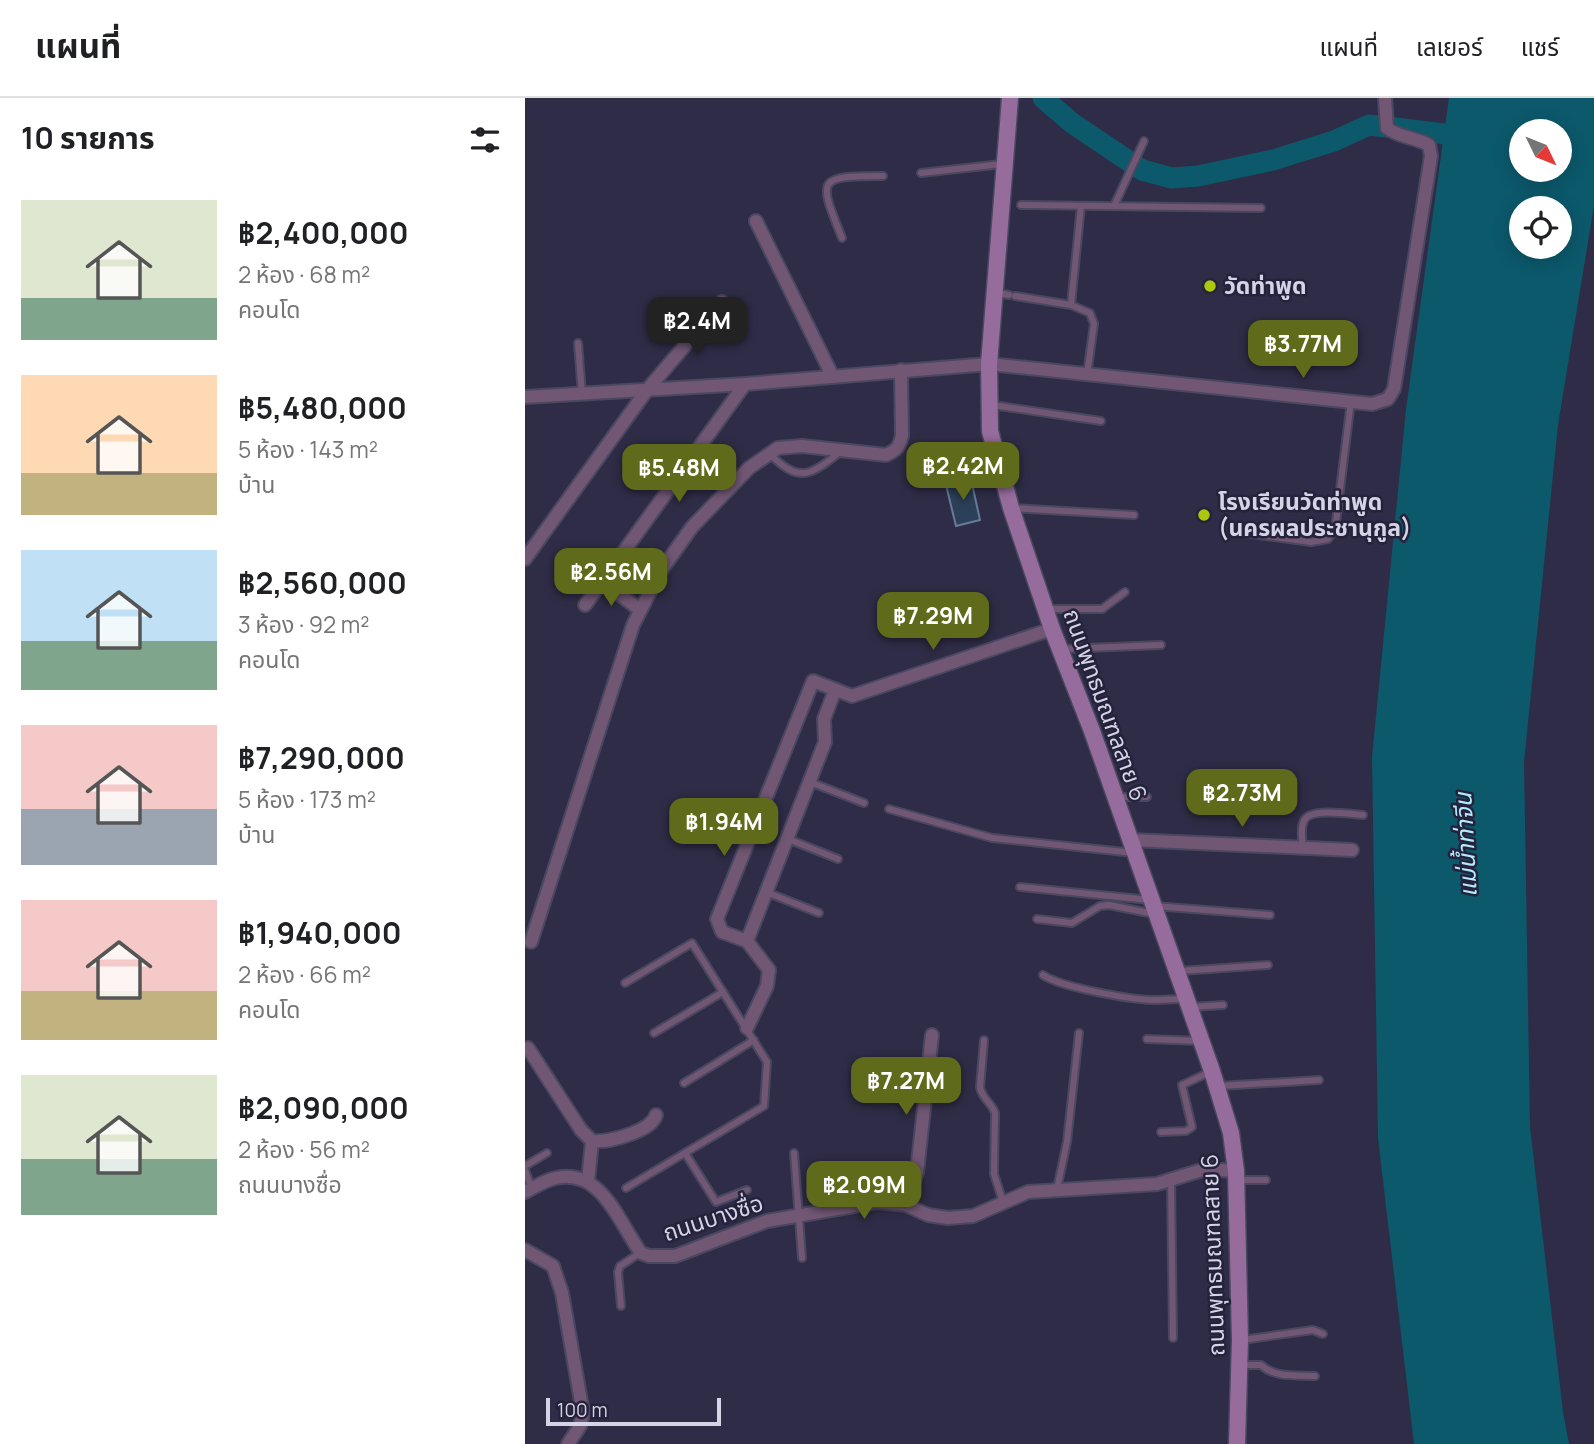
<!DOCTYPE html>
<html lang="th">
<meta charset="utf-8">
<style>
:root{--surface:#fff;--page:#f6f6f6;--text:#202124;--muted:#757577;--line:#e0e0e0;--accent:#5f6b1a}
body{margin:0;font-family:Manrope,"Noto Sans Thai",sans-serif;background:var(--page);color:var(--text);height:100vh;display:flex;flex-direction:column;font-size:26px;white-space:nowrap}
*{box-sizing:border-box;margin:0}
p{font-size:23px;color:var(--muted)}
.icon{flex:none;width:38px;height:38px;fill:none;stroke:currentColor;stroke-width:2;stroke-linecap:round;stroke-linejoin:round}
.map{position:relative;flex:1;overflow:hidden}
.panel{display:flex;flex-direction:column;background:var(--surface);width:525px}
.panel>*{flex:none}
.needle{width:46px;rotate:133deg}
.buttons{position:absolute;left:984px;top:21px;display:grid;gap:14px}
.buttons a{display:grid;place-items:center;width:63px;height:63px;border-radius:50%;background:var(--surface);box-shadow:0 4px 18px #0003;font-size:35px}
.scale{position:absolute;left:21px;bottom:18px;width:175px;box-sizing:border-box;padding-left:7px;border:4px solid #d5d4e6;border-top:0;font-size:19px;line-height:24px;white-space:nowrap;color:#d5d4e6;-webkit-text-stroke:5px #25223c;paint-order:stroke}
.price{position:absolute;translate:-50% -60px;padding:0 16px;border-radius:14px;background:var(--accent);color:#fff;font-size:23px;line-height:46px;filter:drop-shadow(0 2px 4px #0008)}
.price::after{content:'';position:absolute;left:50%;top:42px;width:21px;height:16px;margin-left:-10px;background:inherit;clip-path:polygon(0 0,100% 0,50% 100%)}
.price.selected{background:#222;color:#fff}
ul{padding:0;list-style:none}
li{display:flex;align-items:center;gap:21px;height:175px;padding:0 21px}
li span{display:grid;place-items:center;flex:none;width:196px;height:140px;border-radius:0px;color:#555}
li>.icon{margin-inline-start:auto}
span .icon{width:84px;height:84px;fill:#fffc;stroke-width:1}
li b{font-size:30px}
h2{display:flex;justify-content:space-between;align-items:center;height:84px;padding:0 21px;font-size:30px}
header{display:flex;align-items:center;gap:42px;box-sizing:border-box;height:98px;padding:0 35px;background:var(--surface);border-bottom:2px solid var(--line)}
header strong{font-size:33px}
nav{display:flex;gap:38px;margin-inline-start:auto;font-size:24px}
main{display:flex;flex:1;min-height:0}
.map>svg:first-child{display:block}
.water{fill:#0c596c;fill-rule:evenodd}
.lines{fill:none;stroke-linecap:round;stroke-linejoin:round}
.river{stroke:#0c596c;stroke-width:21}
.building{fill:#2d4059;stroke:#667b96;stroke-width:2}
.lane-casing{stroke:#4a4760;stroke-width:10}
.street-casing{stroke:#4a4760;stroke-width:16}
.secondary-casing{stroke:#4a4760;stroke-width:19}
.lane{stroke:#715774;stroke-width:6}
.street{stroke:#715774;stroke-width:12}
.secondary{stroke:#956c9b;stroke-width:16}
.poi-dot{fill:#adc60e;stroke:#25223c;stroke-width:2.5}
.labels{text-anchor:middle;stroke-width:5;stroke-linejoin:round;paint-order:stroke}
.poi-label{font-size:23px;font-weight:bold;fill:#d5d4e6;stroke:#25223c;text-anchor:start}
.street-label{font-size:23px;fill:#d5d4e6;stroke:#25223c}
.water-label{font-size:24px;font-style:italic;fill:#b3eafd;stroke:#25223c}
</style>
<header>
<strong>แผนที่</strong>
<nav><a>แผนที่</a><a>เลเยอร์</a><a>แชร์</a></nav>
</header>
<main>
<section class="panel">
<h2>10 รายการ<svg class="icon" aria-label="filters" viewBox="0 0 24 24"><path d="M4 7h16M4 17h16"/><circle cx="9" cy="7" r="2"/><circle cx="15" cy="17" r="2"/></svg></h2>
<ul>
<li><span style="background:linear-gradient(#dfe7d0 70%,#7fa58c 0)"><svg class="icon" aria-label="home" viewBox="0 0 24 24"><path d="M3 11l9-7 9 7M6 9v11h12V9"/></svg></span><div><b>฿2,400,000</b><p>2 ห้อง · 68 m²</p><p>คอนโด</p></div></li>
<li><span style="background:linear-gradient(#ffd9b3 70%,#c2b280 0)"><svg class="icon" aria-label="home" viewBox="0 0 24 24"><path d="M3 11l9-7 9 7M6 9v11h12V9"/></svg></span><div><b>฿5,480,000</b><p>5 ห้อง · 143 m²</p><p>บ้าน</p></div></li>
<li><span style="background:linear-gradient(#bfe0f5 65%,#7fa58c 0)"><svg class="icon" aria-label="home" viewBox="0 0 24 24"><path d="M3 11l9-7 9 7M6 9v11h12V9"/></svg></span><div><b>฿2,560,000</b><p>3 ห้อง · 92 m²</p><p>คอนโด</p></div></li>
<li><span style="background:linear-gradient(#f6c9c9 60%,#9aa5b1 0)"><svg class="icon" aria-label="home" viewBox="0 0 24 24"><path d="M3 11l9-7 9 7M6 9v11h12V9"/></svg></span><div><b>฿7,290,000</b><p>5 ห้อง · 173 m²</p><p>บ้าน</p></div></li>
<li><span style="background:linear-gradient(#f6c9c9 65%,#c2b280 0)"><svg class="icon" aria-label="home" viewBox="0 0 24 24"><path d="M3 11l9-7 9 7M6 9v11h12V9"/></svg></span><div><b>฿1,940,000</b><p>2 ห้อง · 66 m²</p><p>คอนโด</p></div></li>
<li><span style="background:linear-gradient(#dfe7d0 60%,#7fa58c 0)"><svg class="icon" aria-label="home" viewBox="0 0 24 24"><path d="M3 11l9-7 9 7M6 9v11h12V9"/></svg></span><div><b>฿2,090,000</b><p>2 ห้อง · 56 m²</p><p>ถนนบางซื่อ</p></div></li>
</ul>
</section>
<div class="map">
<svg width="1069" height="1346" viewBox="0 0 1069 1346">
<rect width="100%" height="100%" fill="#2f2c47"/>
<path class="water" d="M924,0h145v107l-36,220 -34,337 6,365 33,285 6,32h-155l-36,-306 -6,-381 34,-348zM996,33h38v39h-38zM996,110h38v39h-38z"/>
<g class="lines">
<polyline class="river" points="518,0 547,25 617,72 647,80 673,78 748,62 809,43 844,27 996,45"/>
</g>
<polygon class="building" points="446,381 455,422 431,428 421,387"/>
<g class="lines">
<defs>
<g id="lane">
<polyline points="396,75 477,66"/>
<polyline points="496,107 736,110"/>
<polyline points="589,108 619,43"/>
<path d="M317,140c-24,-60 -26,-62 41,-62"/>
<polyline points="472,195 484,197"/>
<polyline points="490,198 546,207 565,215 569,226 562,277"/>
<polyline points="546,207 556,108"/>
<polyline points="53,245 57,296"/>
<polyline points="467,307 576,323"/>
<path d="M245,356c29,30 41,21 70,-2"/>
<polyline points="488,410 609,417"/>
<polyline points="711,434 786,444 803,441 810,432 826,303"/>
<polyline points="520,511 577,511 600,494"/>
<polyline points="537,551 636,547"/>
<polyline points="285,684 339,705"/>
<polyline points="592,699 622,699"/>
<polyline points="364,711 467,740 609,755"/>
<polyline points="263,741 313,761"/>
<path d="M778,750c-1,-8 -3,-22 2,-29 8,-11 45,-5 58,-4"/>
<polyline points="495,789 625,802"/>
<polyline points="241,794 294,815"/>
<polyline points="629,808 745,817"/>
<polyline points="512,821 547,825 575,808 584,807 629,816"/>
<polyline points="654,873 743,867"/>
<path d="M518,877c17,12 85,24 108,25 11,0 22,-1 33,-1"/>
<polyline points="100,885 167,845 242,964 239,1008 101,1090"/>
<polyline points="666,909 698,907"/>
<polyline points="129,935 198,894"/>
<polyline points="622,941 674,943"/>
<path d="M459,942l-4,47c2,12 12,16 15,26l-1,61 9,28"/>
<polyline points="159,985 229,942"/>
<polyline points="694,988 794,982"/>
<polyline points="636,1034 661,1033 667,1029 657,987 685,974"/>
<polyline points="160,1055 191,1104 222,1092"/>
<polyline points="269,1055 277,1160"/>
<polyline points="0,1068 22,1055"/>
<polyline points="0,1072 7,1091"/>
<polyline points="646,1081 648,1240"/>
<polyline points="713,1082 741,1082"/>
<polyline points="532,1091 542,1044 554,935"/>
<polyline points="96,1208 93,1174 95,1168 115,1155"/>
<polyline points="717,1242 788,1232 798,1236"/>
<path d="M716,1267h20c14,13 35,10 54,11"/>
</g>
<g id="street">
<polyline points="231,123 308,279"/>
<path d="M0,299l220,-13 244,-20 383,40 16,-5 6,-10 37,-233 -2,-11c-14,-8 -29,-7 -42,-17l-2,-30"/>
<polyline points="0,461 122,292 197,204"/>
<polyline points="77,483 114,511"/>
<polyline points="60,507 220,286"/>
<polyline points="606,742 827,752"/>
<polyline points="222,843 300,644 299,621 310,592"/>
<path d="M6,844l102,-317 27,-53 32,-45 57,-59 29,-20 24,-2 84,9c11,-5 13,-8 16,-19l-1,-66"/>
<polyline points="222,930 242,888 244,872 222,843 197,834 192,821 288,583 327,598 527,531"/>
<path d="M3,950l53,82 11,11c16,2 60,-10 64,-26"/>
<polyline points="63,1083 67,1043"/>
<path d="M0,1094c10,-5 20,-12 31,-14 46,-10 63,45 85,75l8,3h26l92,-35 110,-19 29,3 22,10 20,3 25,-2 55,-24 129,-8 48,-15 31,2"/>
<polyline points="381,1107 392,1074 407,937"/>
<polyline points="0,1152 28,1168 37,1195 58,1315 55,1328 43,1346"/>
</g>
<polyline id="secondary" points="485,0 464,266 465,333 486,410 527,531 567,633 687,973 706,1035 711,1073 715,1242 712,1346"/>
</defs>
<use href="#lane" class="lane-casing"/>
<use href="#street" class="street-casing"/>
<use href="#secondary" class="secondary-casing"/>
<use href="#lane" class="lane"/>
<use href="#street" class="street"/>
<use href="#secondary" class="secondary"/>
</g>
<g class="poi-dot">
<circle cx="685" cy="188" r="7"/>
<circle cx="679" cy="417" r="7"/>
</g>
<g class="labels">
<g class="poi-label">
<text x="699" y="196">วัดท่าพูด</text>
<text x="693" y="412">โรงเรียนวัดท่าพูด<tspan x="693" dy="26">(นครผลประชานุกูล)</tspan></text>
</g>
<g class="street-label">
<text transform="translate(580 607) rotate(70)" y="8">ถนนพุทธมณฑลสาย 6</text>
<text transform="translate(188 1120) rotate(-18)" y="8">ถนนบางซื่อ</text>
<text transform="translate(688 1157) rotate(-92)" y="8">ถนนพุทธมณฑลสาย 6</text>
</g>
<g class="water-label">
<text transform="translate(941 747) rotate(-93)" y="8">แม่น้ำท่าจีน</text>
</g>
</g>
</svg>
<div class="buttons">
<a><svg class="needle" viewBox="-14 -14 28 28"><path d="M0-13l5 13h-10z" fill="#e53935"/><path d="M0 13l5-13h-10z" fill="#757577"/></svg></a>
<a><svg class="icon" aria-label="locate" viewBox="0 0 24 24"><circle cx="12" cy="12" r="6"/><path d="M12 2v4M12 18v4M2 12h4M18 12h4"/></svg></a>
</div>
<div class="scale">100 m</div>
<b class="price selected" style="left:172px;top:259px">฿2.4M</b>
<b class="price" style="left:778px;top:282px">฿3.77M</b>
<b class="price" style="left:438px;top:404px">฿2.42M</b>
<b class="price" style="left:154px;top:406px">฿5.48M</b>
<b class="price" style="left:86px;top:510px">฿2.56M</b>
<b class="price" style="left:408px;top:554px">฿7.29M</b>
<b class="price" style="left:717px;top:731px">฿2.73M</b>
<b class="price" style="left:199px;top:760px">฿1.94M</b>
<b class="price" style="left:381px;top:1019px">฿7.27M</b>
<b class="price" style="left:339px;top:1123px">฿2.09M</b>
</div>
</main>
